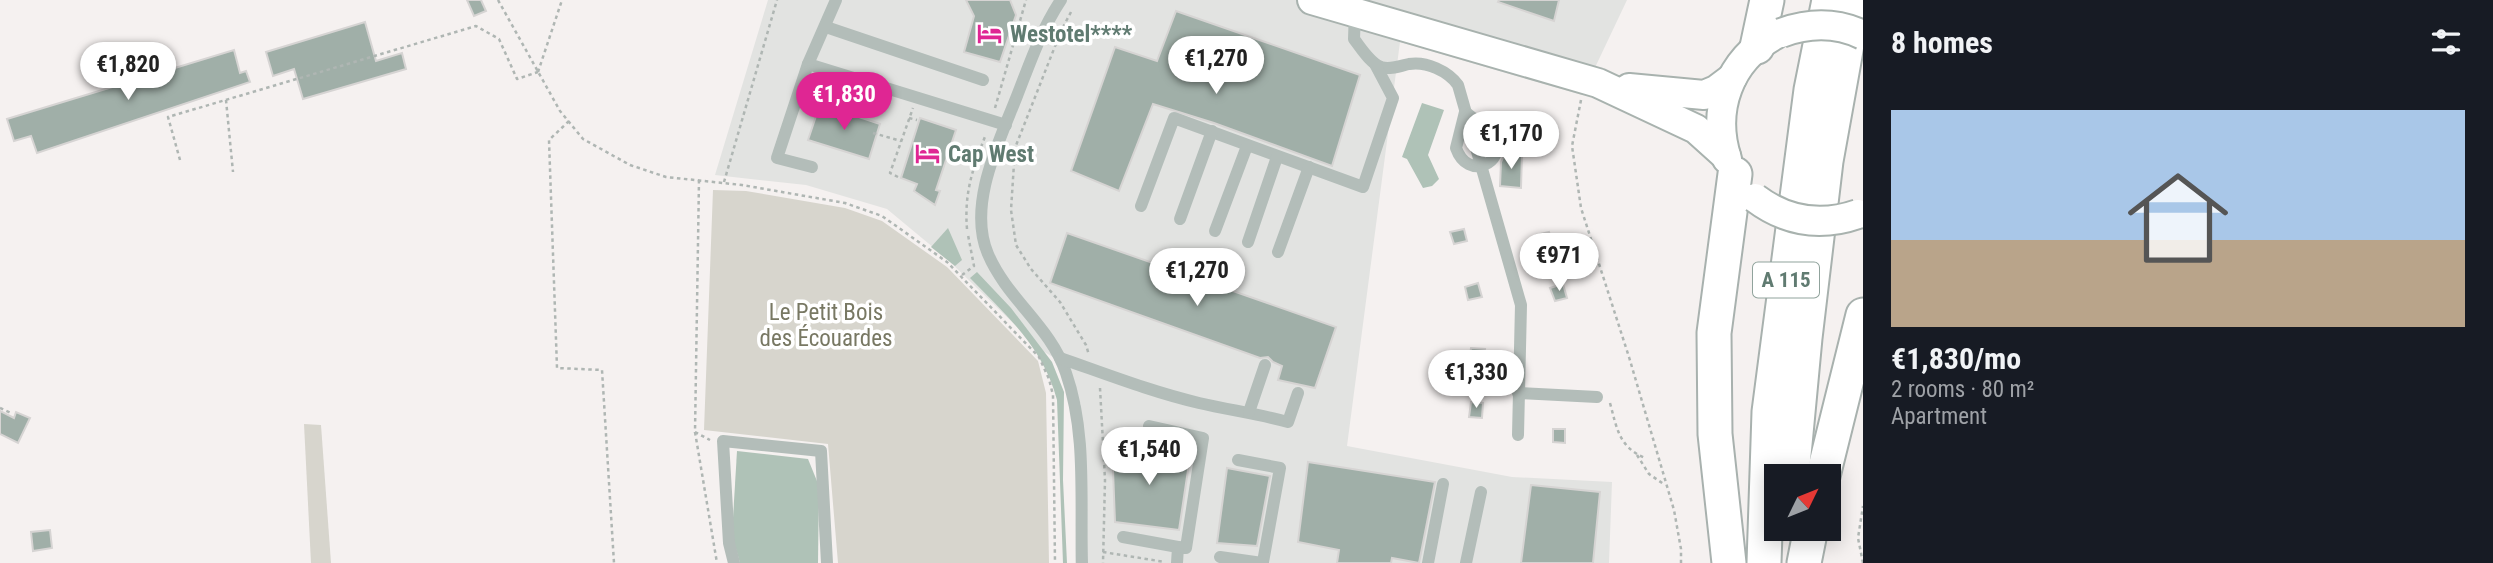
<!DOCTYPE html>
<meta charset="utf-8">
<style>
:root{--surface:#171b24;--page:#242831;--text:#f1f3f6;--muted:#9ea1a6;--line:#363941;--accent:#df2693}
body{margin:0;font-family:"Roboto Condensed",sans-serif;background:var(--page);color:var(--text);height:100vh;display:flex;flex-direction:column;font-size:26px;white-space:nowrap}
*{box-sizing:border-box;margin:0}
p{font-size:23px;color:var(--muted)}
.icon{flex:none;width:38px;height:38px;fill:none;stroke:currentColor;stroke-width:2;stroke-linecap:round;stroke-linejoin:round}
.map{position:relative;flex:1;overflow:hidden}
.sheet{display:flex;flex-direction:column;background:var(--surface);width:630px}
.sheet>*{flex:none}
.needle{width:46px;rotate:47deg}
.buttons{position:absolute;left:1764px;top:464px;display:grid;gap:14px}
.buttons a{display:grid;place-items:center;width:77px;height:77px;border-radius:0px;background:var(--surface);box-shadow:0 4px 18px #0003;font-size:35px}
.price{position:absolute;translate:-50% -60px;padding:0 16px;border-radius:24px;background:#fff;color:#222;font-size:23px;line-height:46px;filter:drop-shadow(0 2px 4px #0008)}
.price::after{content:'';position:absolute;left:50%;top:42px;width:21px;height:16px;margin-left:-10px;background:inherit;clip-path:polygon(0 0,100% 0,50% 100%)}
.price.on{background:var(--accent);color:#fff}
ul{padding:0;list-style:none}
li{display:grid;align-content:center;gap:14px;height:371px;padding:0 28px}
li+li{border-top:2px solid var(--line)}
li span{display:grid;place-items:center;height:217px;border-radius:0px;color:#555}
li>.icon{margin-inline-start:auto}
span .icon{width:126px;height:126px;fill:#fffc;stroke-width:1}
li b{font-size:30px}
h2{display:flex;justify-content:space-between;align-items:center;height:84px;padding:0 28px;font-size:30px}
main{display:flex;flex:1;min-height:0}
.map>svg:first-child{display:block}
.built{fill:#e2e3e1}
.green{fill:#d7d5cd}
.water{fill:#afc2b7}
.building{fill:#a0afa8;stroke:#d6d4d3;stroke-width:2}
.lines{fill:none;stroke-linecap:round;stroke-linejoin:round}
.major-casing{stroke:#a8b2ae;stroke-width:32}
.highway-casing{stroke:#a8b1ae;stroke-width:37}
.path{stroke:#afb6b3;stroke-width:2.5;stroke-dasharray:3.5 3.5;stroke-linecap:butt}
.minor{stroke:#b3bdb9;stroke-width:12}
.major{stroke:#fff;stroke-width:28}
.highway{stroke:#fff;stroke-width:33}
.major-bridge-casing{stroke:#a8b2ae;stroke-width:32;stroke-linecap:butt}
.major-bridge{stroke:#fff;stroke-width:28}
.labels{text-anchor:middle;stroke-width:7;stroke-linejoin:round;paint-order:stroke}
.shield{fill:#fff;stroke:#90a39c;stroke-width:2}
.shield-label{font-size:21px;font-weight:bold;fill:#607b71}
.poi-label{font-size:23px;font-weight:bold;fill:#607b71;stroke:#fff;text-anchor:start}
.park-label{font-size:23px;fill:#787863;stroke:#fff}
</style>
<main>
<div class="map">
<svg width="1863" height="563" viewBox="0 0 1863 563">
<rect width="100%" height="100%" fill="#f5f1f0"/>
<polygon class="built" points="768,0 1627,0 1582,95 1400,42 1347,446 1512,477 1612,482 1609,563 1075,563 1081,404 1073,394 1070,367 1041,350 946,258 887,209 806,185 715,175"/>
<g class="green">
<polygon points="713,190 746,191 845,208 882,221 947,267 1038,361 1046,393 1049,563 838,563 828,444 704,430"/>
<polygon points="304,424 321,425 331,563 311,563"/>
</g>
<g class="water">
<polygon points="1422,103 1444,110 1428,155 1439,179 1432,186 1423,188 1407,159 1402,157"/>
<polygon points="948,228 962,260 955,266 931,247"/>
<path d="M977,272l34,36 41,54 12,30 -1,88 4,83h-4l-6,-163c-14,-53 -50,-84 -87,-122z"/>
<polygon points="737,451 808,459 819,486 818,563 740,563 732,535"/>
</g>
<g class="building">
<polygon points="467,0 481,0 486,11 474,16"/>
<polygon points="966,0 1010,0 1016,15 1000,62 964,52 974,16"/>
<polygon points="1499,0 1559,0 1554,21 1498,2"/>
<polygon points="1176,11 1360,75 1332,166 1214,123 1153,104 1119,191 1071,171 1115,47 1157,61"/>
<polygon points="365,22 376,61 402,53 406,69 303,99 294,69 273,76 266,52"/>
<polygon points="234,50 240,73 246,71 250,82 37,153 31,136 14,141 7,119"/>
<polygon points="820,104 880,124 869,159 808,140"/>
<polygon points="920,118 956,130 936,190 940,191 935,205 914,191 917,184 901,178"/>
<polygon points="1505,153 1522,154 1521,188 1500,186 1501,162"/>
<polygon points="1464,229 1467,241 1454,244 1450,232"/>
<polygon points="1549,232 1553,245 1540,248 1536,235"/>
<polygon points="1067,233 1336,327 1315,388 1278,380 1282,366 1273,362 1268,357 1260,358 1050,283"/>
<polygon points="1478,283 1482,297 1468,300 1465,287"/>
<polygon points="1563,284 1567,298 1555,301 1550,288"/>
<polygon points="1471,348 1485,349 1483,363 1469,362"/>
<polygon points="1471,402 1483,403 1482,418 1469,417"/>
<polygon points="0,411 14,418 16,412 30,418 18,443 0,434"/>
<polygon points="1553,429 1565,429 1565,443 1553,442"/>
<polygon points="1112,444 1190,457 1179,530 1115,522"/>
<polygon points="1308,462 1435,482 1419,563 1392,558 1391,563 1337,563 1339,550 1298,542"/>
<polygon points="1227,468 1270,476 1257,546 1217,543"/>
<polygon points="1531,485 1600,492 1593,563 1521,563"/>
<polygon points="50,530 52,548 33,551 31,532"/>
</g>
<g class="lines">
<defs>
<g id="major">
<polyline points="1312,0 1598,83 1696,129 1726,156"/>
<polyline points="1629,88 1704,95 1716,90 1732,78"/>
<path d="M1727,159c-16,-49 2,-99 48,-124"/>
</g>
<g id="highway">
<polyline points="1757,47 1767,0"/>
<polyline points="1792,476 1805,338 1826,161 1855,0"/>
<polyline points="1823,476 1863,315"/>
<polyline points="1729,563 1715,434 1714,333 1735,174"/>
<polyline points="1764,563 1769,412 1811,90 1829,0"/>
<polyline points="1804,563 1811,528"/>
</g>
</defs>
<use href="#major" class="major-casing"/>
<use href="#highway" class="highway-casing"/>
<g class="path">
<polyline points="498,0 560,111 583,139 630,165 666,177 742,185 845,203 882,216 947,262 1039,357 1049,379 1053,395 1055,563"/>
<polyline points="1071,12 1061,31 1015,148 1011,210 1016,245 1031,269 1060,302 1086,345 1089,355"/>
<polyline points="538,72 562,0"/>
<polyline points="226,100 233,172"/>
<polyline points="1581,100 1572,146 1581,208 1629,357 1674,510 1681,549 1681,563"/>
<polyline points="995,108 1026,0"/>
<polyline points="909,118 917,120"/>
<polyline points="569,121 549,140 557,368 602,370 614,563"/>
<polyline points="873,133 901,141"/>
<polyline points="180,160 168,117 476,26 499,39 517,79 538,72"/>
<polyline points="898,177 890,173 913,108"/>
<polyline points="699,180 695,432 710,440"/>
<polyline points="724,182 777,0"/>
<path d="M967,229c-3,-37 6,-61 19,-95"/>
<polyline points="962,275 974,266 968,235"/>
<polyline points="1100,388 1105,480 1103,563"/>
<path d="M1610,403c7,26 9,44 35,55"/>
<polyline points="0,408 11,413"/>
<polyline points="695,432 717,563"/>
<polyline points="1637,455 1649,474 1665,485"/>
<polyline points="1103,552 1165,562"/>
<polyline points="1863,563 1858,538 1863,506"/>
</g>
<g class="minor">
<path d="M1061,0c-20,30 -31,63 -44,96 -18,46 -50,109 -29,158 19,45 63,73 78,119 21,60 14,127 16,190"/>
<path d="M1355,11l-1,28c7,9 16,24 27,28 9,3 19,-1 28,-3 17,-3 39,7 49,21l63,220 -3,130"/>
<polyline points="826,27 983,80"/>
<polyline points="808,64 836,0"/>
<path d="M1465,112c10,8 25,16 30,27 11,23 -27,43 -39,9z"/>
<polyline points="812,167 777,158 808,64 1006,125"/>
<polyline points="1141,206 1174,118 1363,187 1393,98 1375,64"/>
<polyline points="1180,219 1212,131"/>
<polyline points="1215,231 1247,146"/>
<polyline points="1248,242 1277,157"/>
<polyline points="1278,252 1309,167"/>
<path d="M1060,358c46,16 92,34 139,45 30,7 60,11 89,19l10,-29"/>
<polyline points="1518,393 1597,397"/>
<polyline points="1249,412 1265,365"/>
<polyline points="1149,426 1203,438 1186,548 1178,547 1177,563"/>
<polyline points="1238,460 1280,468 1263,562"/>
<polyline points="1123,537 1178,547"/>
<polyline points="1220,557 1262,563"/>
<polyline points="734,563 729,543 723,441 821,451 827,563"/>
<polyline points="1428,563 1443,484"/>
<polyline points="1466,563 1481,492"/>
</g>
<use href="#major" class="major"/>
<use href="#highway" class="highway"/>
<defs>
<g id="major-bridge">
<path d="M1781,33c27,-10 55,-11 82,2"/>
<path d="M1755,198c32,24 66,29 103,16"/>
</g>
</defs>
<use href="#major-bridge" class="major-bridge-casing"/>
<use href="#major-bridge" class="major-bridge"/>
</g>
<defs>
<symbol id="hotel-bare" viewBox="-9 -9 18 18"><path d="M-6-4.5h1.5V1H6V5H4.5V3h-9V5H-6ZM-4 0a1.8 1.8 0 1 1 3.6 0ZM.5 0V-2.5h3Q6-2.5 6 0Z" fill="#df2693" stroke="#fff" stroke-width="2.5" paint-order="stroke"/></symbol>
</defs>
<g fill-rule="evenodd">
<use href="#hotel-bare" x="972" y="16" width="35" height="35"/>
<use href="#hotel-bare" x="910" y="136" width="35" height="35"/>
</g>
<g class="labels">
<rect class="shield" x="1753" y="262.5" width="66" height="35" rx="5"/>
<g class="shield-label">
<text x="1786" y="287">A 115</text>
</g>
<g class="poi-label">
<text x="1010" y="42">Westotel****</text>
<text x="948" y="162">Cap West</text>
</g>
<g class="park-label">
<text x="826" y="320">Le Petit Bois<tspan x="826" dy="26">des Écouardes</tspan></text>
</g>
</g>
</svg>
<div class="buttons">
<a><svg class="needle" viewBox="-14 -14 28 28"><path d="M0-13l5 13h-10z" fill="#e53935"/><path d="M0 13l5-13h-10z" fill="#9ea1a6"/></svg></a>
</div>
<b class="price" style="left:1216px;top:96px">€1,270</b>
<b class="price" style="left:128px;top:102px">€1,820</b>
<b class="price on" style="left:844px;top:132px">€1,830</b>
<b class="price" style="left:1511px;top:171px">€1,170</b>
<b class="price" style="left:1559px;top:293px">€971</b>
<b class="price" style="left:1197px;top:308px">€1,270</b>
<b class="price" style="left:1476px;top:410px">€1,330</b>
<b class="price" style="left:1149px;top:487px">€1,540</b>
</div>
<section class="sheet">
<h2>8 homes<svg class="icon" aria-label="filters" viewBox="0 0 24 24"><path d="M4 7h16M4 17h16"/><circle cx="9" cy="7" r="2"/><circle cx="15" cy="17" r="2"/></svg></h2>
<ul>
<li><span style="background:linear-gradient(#a9c7e8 60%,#b9a48a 0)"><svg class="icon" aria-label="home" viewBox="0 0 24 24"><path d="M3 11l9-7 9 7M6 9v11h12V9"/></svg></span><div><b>€1,830/mo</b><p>2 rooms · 80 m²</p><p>Apartment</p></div></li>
</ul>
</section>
</main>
